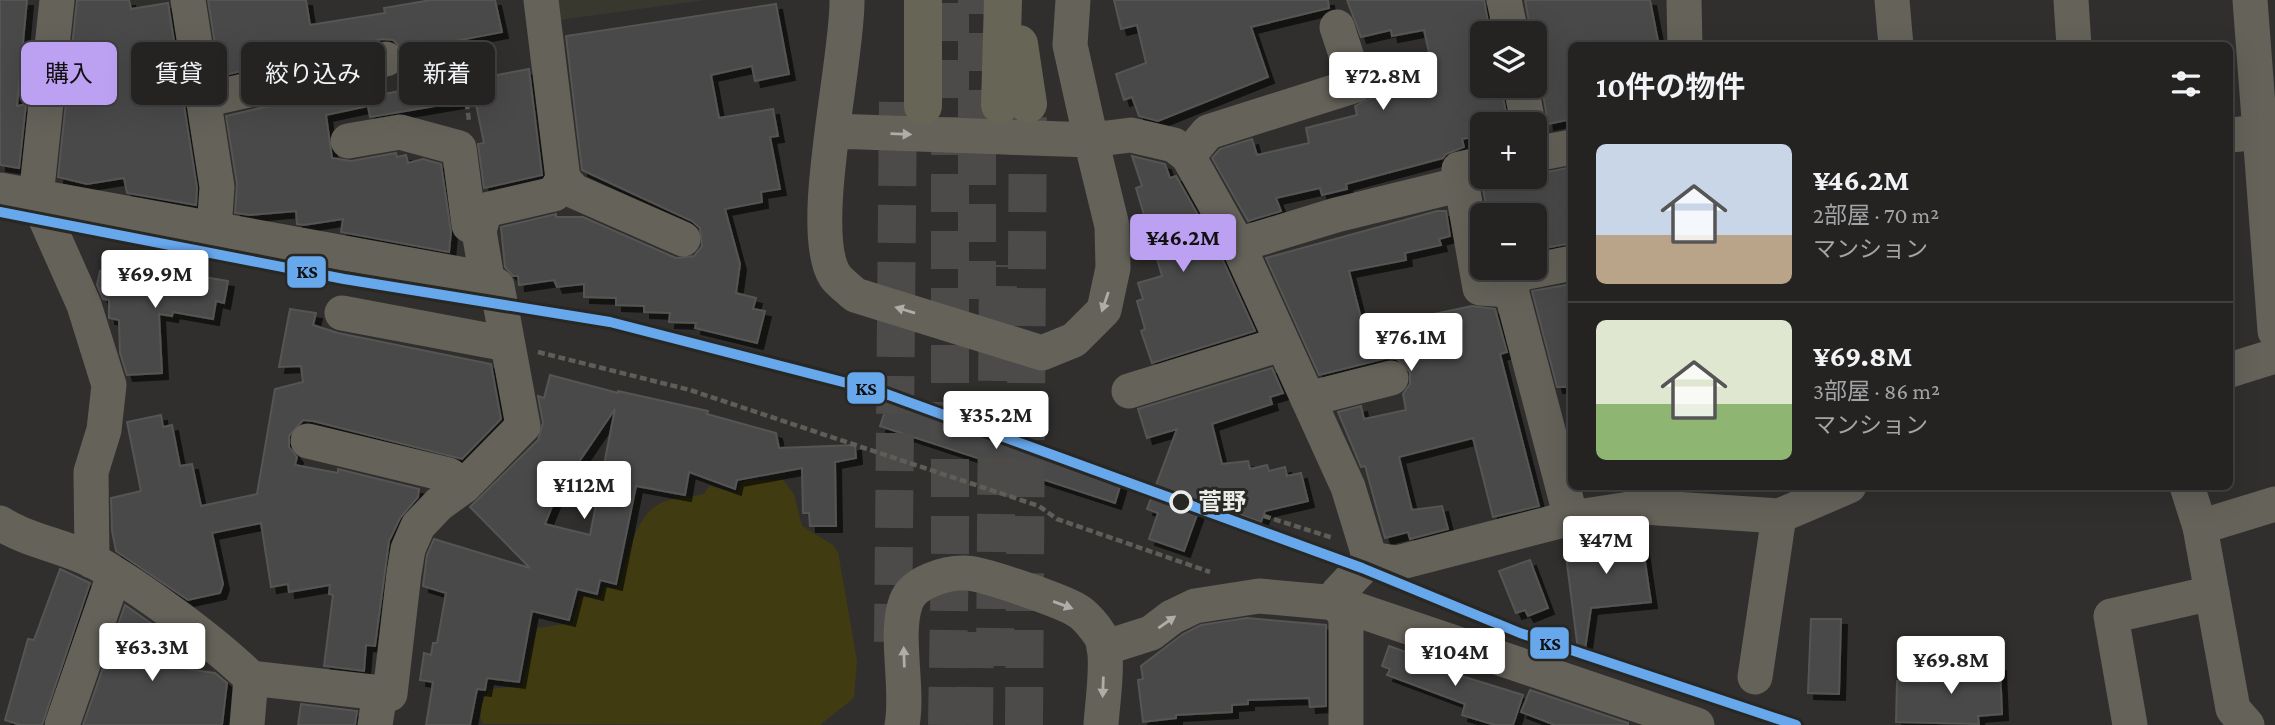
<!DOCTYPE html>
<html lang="ja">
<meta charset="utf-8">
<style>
:root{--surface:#242322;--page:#2c2b2a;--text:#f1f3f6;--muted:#a3a4a5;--line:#414040;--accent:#bca0f2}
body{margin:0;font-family:"Crimson Pro","Noto Sans JP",serif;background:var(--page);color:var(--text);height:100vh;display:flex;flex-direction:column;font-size:26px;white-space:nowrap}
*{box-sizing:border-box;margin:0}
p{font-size:23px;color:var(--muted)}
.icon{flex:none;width:38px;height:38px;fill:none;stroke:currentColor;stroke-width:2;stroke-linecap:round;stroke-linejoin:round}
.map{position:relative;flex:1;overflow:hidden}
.side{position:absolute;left:1568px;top:42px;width:665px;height:448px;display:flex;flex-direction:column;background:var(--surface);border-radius:10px;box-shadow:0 7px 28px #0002,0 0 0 2px var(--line)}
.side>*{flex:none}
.top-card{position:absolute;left:21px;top:42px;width:665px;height:63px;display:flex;gap:14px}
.fabs{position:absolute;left:1470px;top:21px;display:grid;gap:14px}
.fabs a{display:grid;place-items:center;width:77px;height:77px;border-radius:10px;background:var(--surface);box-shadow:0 7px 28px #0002,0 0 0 2px var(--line);font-size:35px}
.price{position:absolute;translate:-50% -60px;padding:0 16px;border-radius:7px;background:#fff;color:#222;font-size:23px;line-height:46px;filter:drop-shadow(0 2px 4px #0008)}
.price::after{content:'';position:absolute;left:50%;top:42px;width:21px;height:16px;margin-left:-10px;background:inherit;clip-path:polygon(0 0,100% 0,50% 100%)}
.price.on{background:var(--accent);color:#111}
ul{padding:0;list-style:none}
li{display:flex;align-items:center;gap:21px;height:175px;padding:0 28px}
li+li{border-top:2px solid var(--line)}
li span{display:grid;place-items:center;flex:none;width:196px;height:140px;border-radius:10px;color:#555}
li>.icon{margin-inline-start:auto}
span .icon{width:84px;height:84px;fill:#fffc;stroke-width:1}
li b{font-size:30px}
h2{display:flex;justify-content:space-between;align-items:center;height:84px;padding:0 28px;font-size:30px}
.chip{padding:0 24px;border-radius:10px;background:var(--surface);box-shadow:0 7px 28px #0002,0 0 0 2px var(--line);font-size:24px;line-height:63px}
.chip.on{background:var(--accent);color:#111}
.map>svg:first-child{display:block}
.built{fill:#39382f}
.green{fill:#413b11}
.building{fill:#4a4a48;stroke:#555453;stroke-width:2;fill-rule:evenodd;filter:url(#shadow)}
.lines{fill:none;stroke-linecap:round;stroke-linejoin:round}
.highway-tunnel{stroke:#4c4b4a;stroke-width:38;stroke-dasharray:38 19;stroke-linecap:butt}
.path{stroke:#5e5d57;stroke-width:4.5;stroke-dasharray:7 3.5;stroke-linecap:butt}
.minor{stroke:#646259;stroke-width:35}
.highway{stroke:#676555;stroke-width:38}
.rail-1-casing{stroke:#272724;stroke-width:16}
.rail-1{stroke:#67a7ec;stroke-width:10}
.oneway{fill:#aeada8}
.stop-dot{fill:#272724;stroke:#ebebe9;stroke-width:3.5}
.labels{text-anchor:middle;stroke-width:6;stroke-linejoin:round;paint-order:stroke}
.stop-label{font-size:24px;font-weight:bold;fill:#ebebe9;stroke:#272724;text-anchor:start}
.line-badge{stroke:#272724;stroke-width:2.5}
.pale-badge-label{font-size:19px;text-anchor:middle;font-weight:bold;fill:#111}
</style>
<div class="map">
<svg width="2275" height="725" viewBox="0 0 2275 725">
<defs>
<filter id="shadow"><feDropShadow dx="6" dy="6" stdDeviation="0" flood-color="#0009"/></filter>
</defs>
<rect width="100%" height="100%" fill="#302f2e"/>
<polygon class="built" points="549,0 705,0 552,21"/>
<path class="green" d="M747,480h36l11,14 8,32 31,19 5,7 19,109 -3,37 -34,27 -337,-1c-6,-13 -1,-22 6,-35l33,-3 15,-58 35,-5 8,-28 20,3 4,-11 14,1c9,-27 16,-77 48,-87 13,-4 25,-4 38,-7l5,-8 28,7 4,-9z"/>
<g class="building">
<polygon points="0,0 27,0 17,106 26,104 19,168 0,165"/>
<polygon points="77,0 129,0 131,9 168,3 197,188 196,205 127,193 124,178 87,184 58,177"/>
<polygon points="208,0 306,0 310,25 385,13 384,8 431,0 495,0 502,32 404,51 393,40 382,39 220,76"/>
<polygon points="1114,0 1328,0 1329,8 1251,27 1268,77 1158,121 1139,116 1132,97 1124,100 1116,74 1146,63 1137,25 1121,29"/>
<polygon points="1347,0 1484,0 1490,33 1482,33 1482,86 1501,86 1508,124 1482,124 1482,135 1462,139 1464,147 1446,154 1443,158 1346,184 1347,189 1322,195 1320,188 1276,198 1281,211 1248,221 1212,158 1220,149 1252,139 1257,155 1309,143 1306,128 1357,115 1355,106 1370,99 1375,91 1434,75 1424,30 1392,36 1391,30 1361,37"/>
<polygon points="1525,0 1650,0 1659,46 1572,46 1572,119 1548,124 1541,82 1535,72 1535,33 1531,33"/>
<polygon points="776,4 789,74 755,81 752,66 711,75 719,118 773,109 778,136 770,137 780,189 761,192 762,202 725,209 740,264 736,293 756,298 753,309 765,311 757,343 695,328 696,323 669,322 670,313 644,312 644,306 616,305 616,298 584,297 584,284 557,287 554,280 519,285 518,276 513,276 505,267 501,227 556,214 556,217 583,217 676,258 694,256 702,246 700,228 692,221 582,170 566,36"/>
<polygon points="529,69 542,175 484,188 478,144 484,143 471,80"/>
<polygon points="455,81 459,102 370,117 368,106 326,115 332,158 351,161 396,153 397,157 406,155 408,163 423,159 441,164 451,232 449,252 341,232 343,219 304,225 297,224 296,211 250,215 235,213 237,184 226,116 364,84 367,97"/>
<polygon points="1132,156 1165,164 1170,178 1176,176 1220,254 1255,331 1152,363 1141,331 1145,329 1137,301 1143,299 1138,283 1162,276 1136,188 1142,186"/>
<polygon points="1568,168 1572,185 1572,243 1535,250 1535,215 1496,215 1493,202 1486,204 1482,185 1497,177 1538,177 1537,174"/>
<polygon points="1437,211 1446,211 1450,236 1439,239 1441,245 1405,253 1406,260 1349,271 1365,334 1430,320 1429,315 1472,306 1495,309 1507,352 1500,354 1539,506 1493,517 1473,438 1399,457 1412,510 1442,506 1448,529 1410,539 1408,532 1385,538 1365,466 1361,467 1338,412 1361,406 1364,419 1406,410 1403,394 1410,384 1410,372 1397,359 1387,358 1319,375 1266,258"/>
<polygon points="145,267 228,281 224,303 216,301 213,319 173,312 172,316 159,314 162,373 127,375 120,353 119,320 109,318 109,300 103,299 97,285 100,271 143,279"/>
<polygon points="1572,284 1572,387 1557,387 1532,291"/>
<polygon points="290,309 316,313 313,325 338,333 491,364 501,419 462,459 313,421 303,420 289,436 289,447 297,457 295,465 338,473 338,469 419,489 418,497 400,518 389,541 375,646 366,645 364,671 324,666 333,595 329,594 330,585 289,592 288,584 271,587 261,523 212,533 223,584 220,593 188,600 116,551 112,531 111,498 141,491 127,422 161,415 163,427 172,425 180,466 192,464 201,506 257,494 275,389 303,382 301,366 279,367"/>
<polygon points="1272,368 1283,393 1270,397 1272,404 1212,424 1222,464 1248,461 1250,469 1267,465 1269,471 1285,467 1287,476 1301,473 1308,501 1265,511 1261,522 1202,501 1184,551 1149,539 1158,513 1147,509 1177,429 1147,438 1138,409"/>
<path d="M550,375l68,18v-2l90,20 -1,3 69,19 3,15 76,-3 1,13 -21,4 1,64h-26l-1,-13h-6l-1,-45 -65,12 -2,9 -46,-17 -4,23 -49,-9 -20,98 -16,-4 -3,14 -20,-5 -8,31 -37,-9 -13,71 -32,-4 -2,12 -8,-1 -7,36h-44l7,-43 -13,-2 4,-27 7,2 2,-12h4l9,-50 -23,-7 4,-31 7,-16 96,29 -60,-61 68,-67 5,-17 -5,-27 6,2zM615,409l-25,126 -45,-11 12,-30z"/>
<polygon points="889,400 1121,483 1115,503 880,426"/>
<polygon points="1640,528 1651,602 1591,608 1585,650 1578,650 1565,548 1611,532"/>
<polygon points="1530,560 1548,608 1528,616 1525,610 1516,613 1499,571"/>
<polygon points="60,569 90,583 42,725 20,725 5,720 28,639 34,640"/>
<polygon points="125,605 172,638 163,666 215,673 227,683 222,725 83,725"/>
<polygon points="1247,618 1326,625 1326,706 1310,707 1309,698 1248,700 1248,704 1232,705 1232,712 1176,715 1176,718 1143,722 1138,680 1143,679 1141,666 1183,634 1201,625"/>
<polygon points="1811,619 1841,619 1839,694 1808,693"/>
<polygon points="1389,646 1456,670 1455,674 1523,695 1513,725 1495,725 1462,715 1465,704 1387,675 1390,669 1382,666"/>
<polygon points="2000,665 2002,714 1978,716 1979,724 1896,722 1897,681 1928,682 1927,670"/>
<polygon points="1530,690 1628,723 1628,725 1555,725 1521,712"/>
<polygon points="301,704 357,711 355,725 298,725"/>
</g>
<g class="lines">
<g class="highway-tunnel">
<polyline points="977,299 977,0"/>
<polyline points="893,642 898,102"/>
<polyline points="995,666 998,265"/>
<polyline points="947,725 950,551 950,0"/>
<polyline points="974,725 975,632"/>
<polyline points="1024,725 1028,104"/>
</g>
<g class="path">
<polyline points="413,65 420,68 461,58 469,121"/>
<polyline points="538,352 690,390 1039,506 1057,519 1210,572"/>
<polyline points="1264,516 1333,538"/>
</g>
<g class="minor">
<polyline points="57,0 36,197 84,305 109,385 104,430 91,472 92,561"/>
<polyline points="188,0 217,187 214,229"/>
<polyline points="1073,0 1070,45 1091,140 1131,135 1174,145 1188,156 1238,245 1348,487 1370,559"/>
<polyline points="1504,0 1511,33"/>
<polyline points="1684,0 1685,46"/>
<polyline points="1892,0 1896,46"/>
<polyline points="2071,0 2074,46"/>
<polyline points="2250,0 2275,331"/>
<polyline points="1521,86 1528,124"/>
<polyline points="204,100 386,59"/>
<path d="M833,131l258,9 21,86 1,42 -9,42 -30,30 -32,13 -187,-58c-6,-6 -15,-12 -20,-19 -29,-45 13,-216 12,-276"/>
<polyline points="2230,135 2275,131"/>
<polyline points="348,141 400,132 459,148 469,225 479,231"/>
<polyline points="1535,154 1572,147"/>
<polyline points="1188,156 1208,132 1356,85 1337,27"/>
<polyline points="1482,164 1459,169 1480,288 1511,290"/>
<polyline points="563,179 574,191 683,239"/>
<polyline points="0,190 487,279 497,286 523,426 464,486 439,504 418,526 408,549 404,573 390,694 251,678"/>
<polyline points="1238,245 1336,215 1462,184"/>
<polyline points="487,279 479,231 485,210 554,194 563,179 541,0"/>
<polyline points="342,313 507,344"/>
<polyline points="2230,370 2275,356"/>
<polyline points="1129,391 1281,344"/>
<polyline points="1308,399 1391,378"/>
<polyline points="308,441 449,475 464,486"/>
<polyline points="2187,486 2200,527 2233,709 2247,725"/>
<polyline points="1571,518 1511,290 1517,274 1572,263"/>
<path d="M0,523c30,19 66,23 95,39 46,26 118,79 156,116l-4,47"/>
<polyline points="2200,527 2275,504"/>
<polyline points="1370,559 1397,563 1571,518 1643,507 1779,516 1849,486"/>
<polyline points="1104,648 1151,633 1172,617 1195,606 1259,596 1337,603 1697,725"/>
<polyline points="1755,677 1779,516"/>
<polyline points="62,725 114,575"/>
<polyline points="375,725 380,693"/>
<path d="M902,725c7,-37 -8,-91 4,-123 7,-20 41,-30 60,-29 16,0 99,29 112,38 7,4 17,16 22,24 11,17 2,69 1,90"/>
<polyline points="1346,725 1346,617 1337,603 1338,593 1370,559"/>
<polyline points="2130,725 2111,616 2212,593"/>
</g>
<g class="highway">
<polyline points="923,0 923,106"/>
<polyline points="1019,44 1028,104"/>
<polyline points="1000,105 1003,0"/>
</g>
<defs>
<polyline id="rail-1" points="0,212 344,279 610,322 878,391 1362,568 1520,633 1796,725"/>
</defs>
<use href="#rail-1" class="rail-1-casing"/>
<use href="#rail-1" class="rail-1"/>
</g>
<defs><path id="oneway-solid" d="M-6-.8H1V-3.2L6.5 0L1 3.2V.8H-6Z" transform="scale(1.75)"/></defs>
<g class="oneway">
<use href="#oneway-solid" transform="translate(901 134) rotate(2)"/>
<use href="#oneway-solid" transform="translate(1105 302) rotate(109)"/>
<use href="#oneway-solid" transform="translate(905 310) rotate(-163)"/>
<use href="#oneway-solid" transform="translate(1063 605) rotate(20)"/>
<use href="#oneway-solid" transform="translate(1167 622) rotate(-35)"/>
<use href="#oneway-solid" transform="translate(904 657) rotate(-92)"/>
<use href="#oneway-solid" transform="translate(1103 687) rotate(92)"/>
</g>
<circle class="stop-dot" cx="1181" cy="502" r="10"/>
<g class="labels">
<g class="stop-label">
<text x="1198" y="510">菅野</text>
</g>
</g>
<g class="line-badge">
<rect x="286" y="255" width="41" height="34" rx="7" fill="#67a7ec"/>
<rect x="846" y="371" width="40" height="34" rx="7" fill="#67a7ec"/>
<rect x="1529" y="626" width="41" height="34" rx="7" fill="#67a7ec"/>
</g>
<g class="pale-badge-label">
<text x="307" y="278">KS</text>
<text x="866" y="395">KS</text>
<text x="1550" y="650">KS</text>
</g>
</svg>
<div class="fabs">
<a><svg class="icon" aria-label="layers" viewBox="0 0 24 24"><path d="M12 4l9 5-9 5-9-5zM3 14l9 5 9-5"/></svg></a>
<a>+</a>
<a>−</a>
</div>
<b class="price" style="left:1383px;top:112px">¥72.8M</b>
<b class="price on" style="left:1183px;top:274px">¥46.2M</b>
<b class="price" style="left:155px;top:310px">¥69.9M</b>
<b class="price" style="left:1411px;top:373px">¥76.1M</b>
<b class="price" style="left:996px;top:451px">¥35.2M</b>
<b class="price" style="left:584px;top:521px">¥112M</b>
<b class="price" style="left:1606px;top:576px">¥47M</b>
<b class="price" style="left:152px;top:683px">¥63.3M</b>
<b class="price" style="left:1455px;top:688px">¥104M</b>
<b class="price" style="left:1951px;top:696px">¥69.8M</b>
<div class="top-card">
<a class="chip on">購入</a>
<a class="chip">賃貸</a>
<a class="chip">絞り込み</a>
<a class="chip">新着</a>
</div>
<section class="side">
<h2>10件の物件<svg class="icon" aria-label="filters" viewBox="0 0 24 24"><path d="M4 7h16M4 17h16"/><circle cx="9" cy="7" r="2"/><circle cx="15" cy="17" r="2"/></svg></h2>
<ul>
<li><span style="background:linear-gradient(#c9d6e8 65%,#b9a48a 0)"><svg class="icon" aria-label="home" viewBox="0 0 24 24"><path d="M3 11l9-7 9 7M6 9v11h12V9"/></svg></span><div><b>¥46.2M</b><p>2部屋 · 70 m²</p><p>マンション</p></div></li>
<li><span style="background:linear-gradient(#dfe7d0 60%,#8fb573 0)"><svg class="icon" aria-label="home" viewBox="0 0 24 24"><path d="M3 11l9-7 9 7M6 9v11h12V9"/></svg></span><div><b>¥69.8M</b><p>3部屋 · 86 m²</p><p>マンション</p></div></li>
</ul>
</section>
</div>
